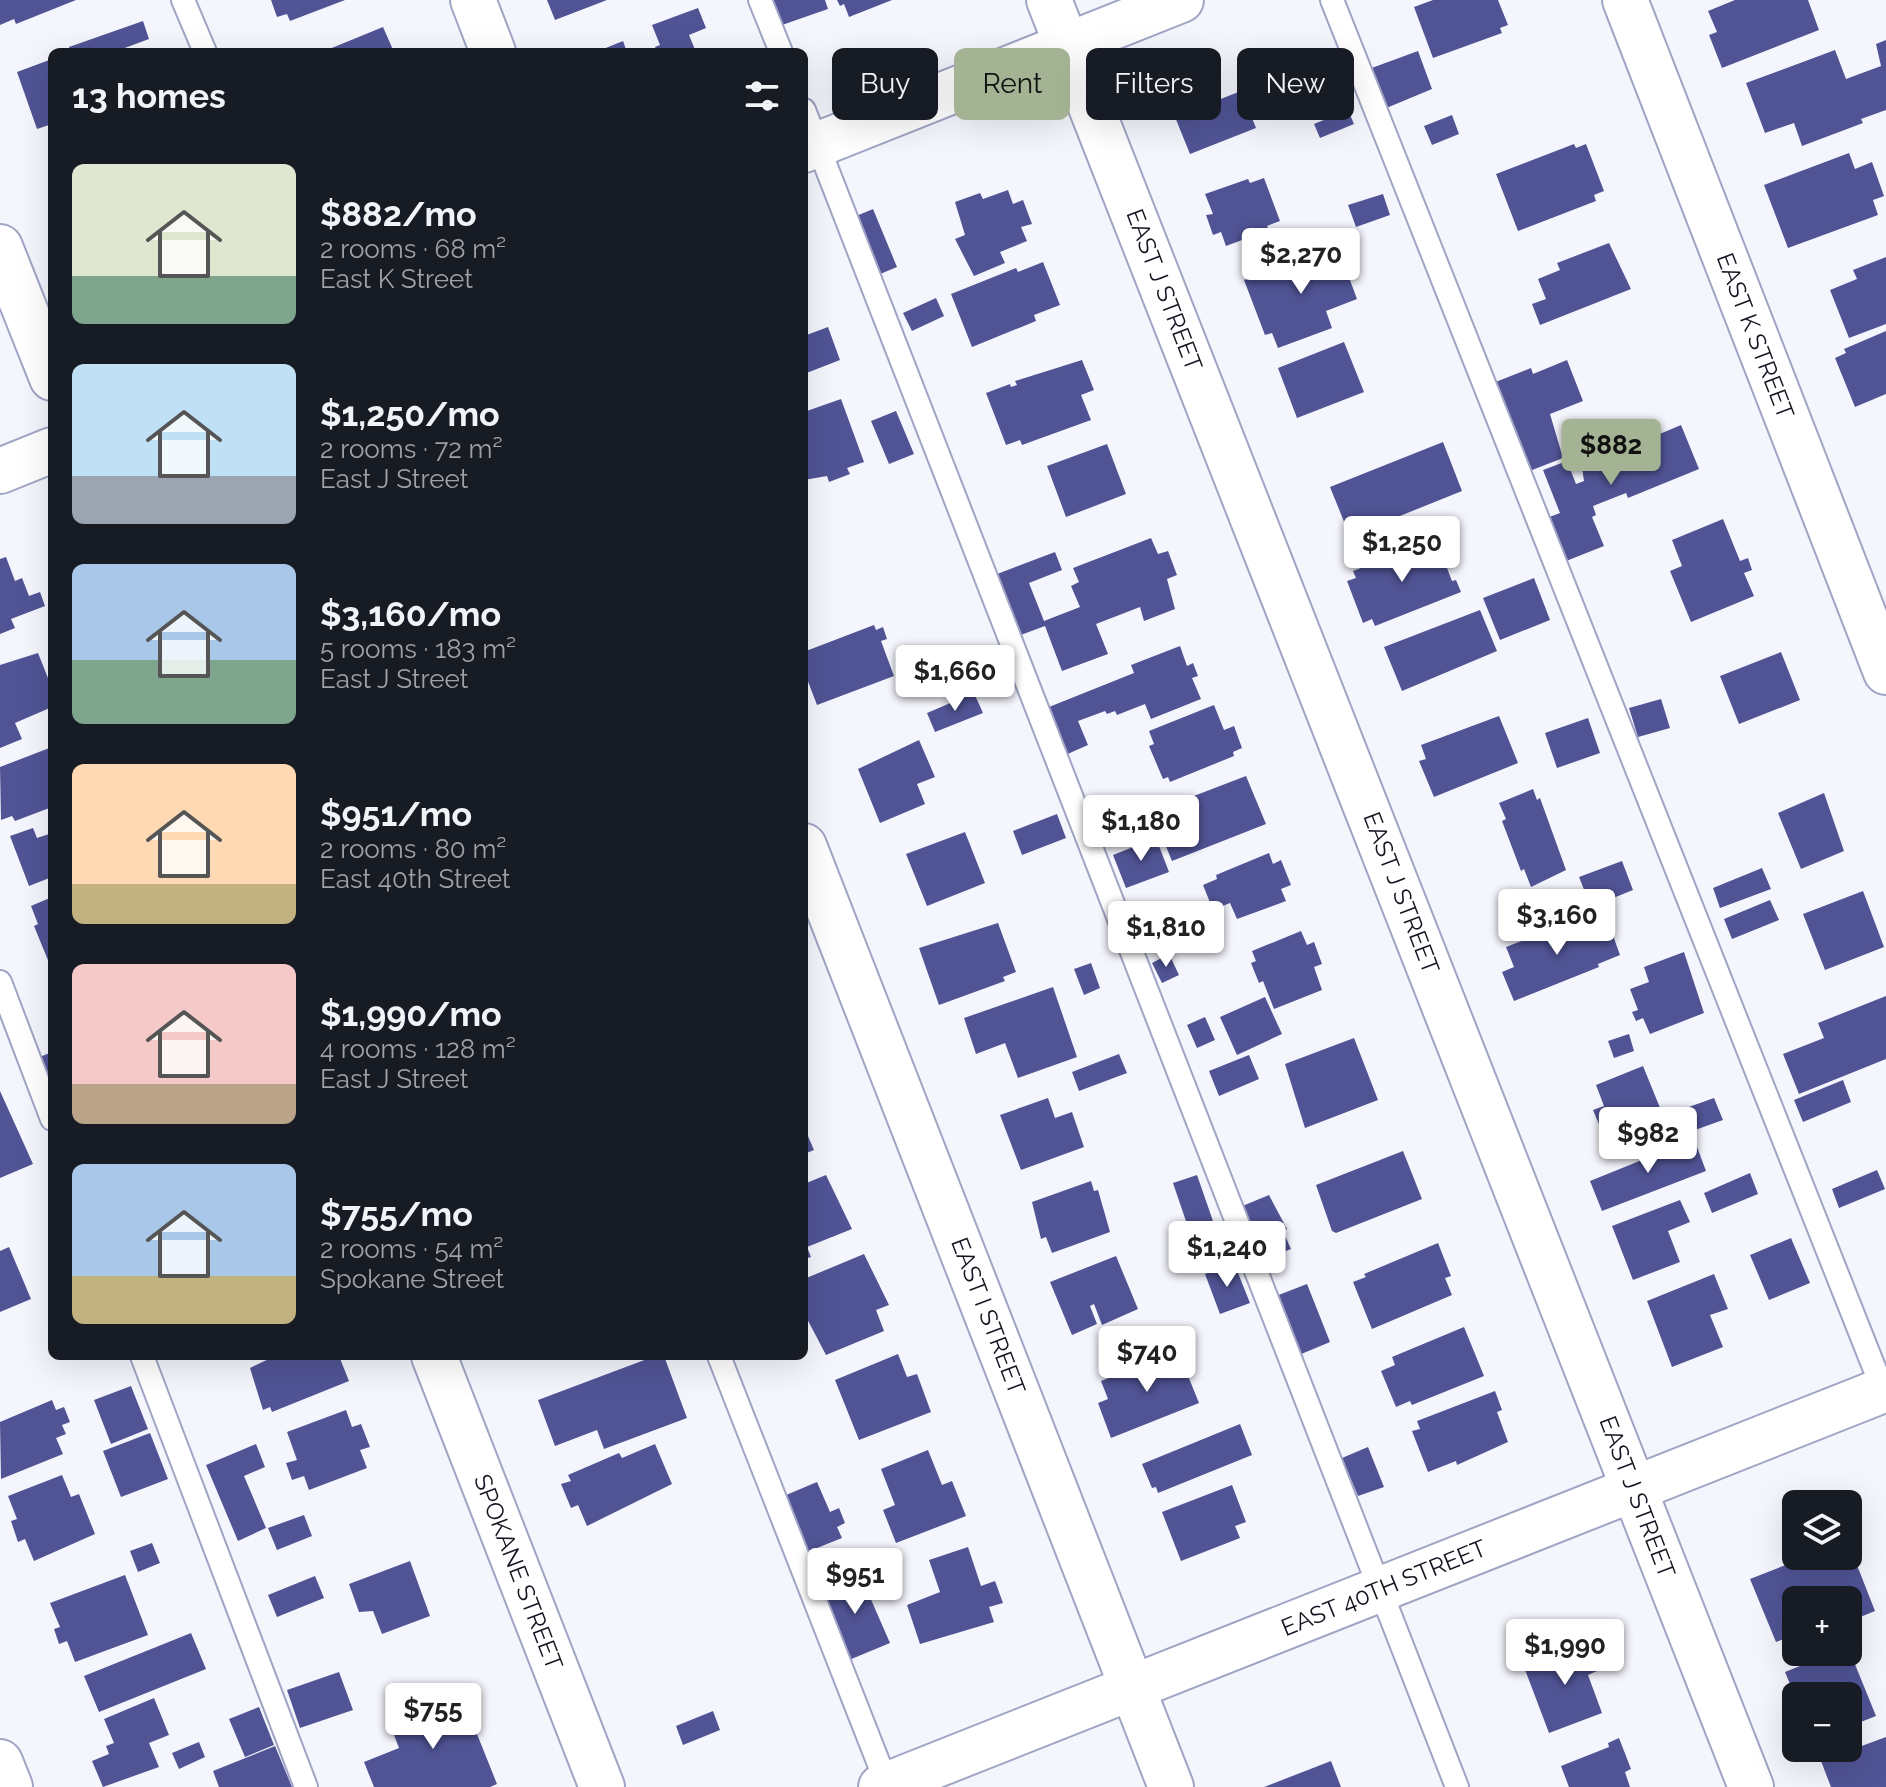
<!DOCTYPE html>
<meta charset="utf-8">
<style>
:root{--surface:#171b24;--page:#242831;--text:#f1f3f6;--muted:#9ea1a6;--accent:#a3b393}
body{margin:0;font-family:Raleway,sans-serif;background:var(--page);color:var(--text);height:100vh;display:flex;flex-direction:column;font-size:30px;white-space:nowrap}
*{box-sizing:border-box;margin:0}
p{font-size:26px;color:var(--muted)}
.icon{flex:none;width:44px;height:44px;fill:none;stroke:currentColor;stroke-width:2;stroke-linecap:round;stroke-linejoin:round}
.map{position:relative;flex:1;overflow:hidden}
.drawer{position:absolute;left:48px;top:48px;width:760px;height:1312px;display:flex;flex-direction:column;background:var(--surface);border-radius:12px;box-shadow:0 8px 32px #0002}
.drawer>*{flex:none}
.guide{position:absolute;left:832px;top:48px;width:760px;height:72px;display:flex;gap:16px}
.fabs{position:absolute;left:1782px;top:1490px;display:grid;gap:16px}
.fabs a{display:grid;place-items:center;width:80px;height:80px;border-radius:12px;background:var(--surface);box-shadow:0 8px 32px #0002;font-size:40px}
.price{position:absolute;translate:-50% -68px;padding:0 18px;border-radius:8px;background:#fff;color:#222;font-size:26px;line-height:52px;filter:drop-shadow(0 2px 4px #0008)}
.price::after{content:'';position:absolute;left:50%;top:48px;width:24px;height:18px;margin-left:-12px;background:inherit;clip-path:polygon(0 0,100% 0,50% 100%)}
.price.active{background:var(--accent);color:#111}
ul{padding:0;list-style:none}
li{display:flex;align-items:center;gap:24px;height:200px;padding:0 24px}
li span{display:grid;place-items:center;flex:none;width:224px;height:160px;border-radius:12px;color:#555}
li>.icon{margin-inline-start:auto}
span .icon{width:96px;height:96px;fill:#fffc;stroke-width:1}
li b{font-size:34px}
h2{display:flex;justify-content:space-between;align-items:center;height:96px;padding:0 24px;font-size:34px}
.chip{padding:0 28px;border-radius:12px;background:var(--surface);box-shadow:0 8px 32px #0002;font-size:28px;line-height:72px}
.chip.active{background:var(--accent);color:#111}
.map>svg:first-child{display:block}
.building{fill:#505495}
.lines{fill:none;stroke-linecap:round;stroke-linejoin:round}
.lane-casing{stroke:#a0a4c4;stroke-width:26}
.street-casing{stroke:#a0a4c4;stroke-width:48}
.secondary-casing{stroke:#a0a4c4;stroke-width:48}
.lane{stroke:#fff;stroke-width:22}
.street{stroke:#fff;stroke-width:44}
.secondary{stroke:#fff;stroke-width:44}
.labels{text-anchor:middle;stroke-width:8;stroke-linejoin:round;paint-order:stroke}
.street-label{font-size:24px;fill:#131520;stroke:#fff}
</style>
<div class="map">
<svg width="1886" height="1787" viewBox="0 0 1886 1787">
<rect width="100%" height="100%" fill="#f5f6fd"/>
<g class="building">
<polygon points="0,0 76,0 16,24 14,19 0,25"/>
<polygon points="271,0 345,0 290,21 287,14 277,17"/>
<polygon points="547,0 607,0 555,20"/>
<polygon points="773,0 825,0 828,9 782,25"/>
<polygon points="837,0 892,0 849,17 844,4 840,6"/>
<polygon points="1433,0 1498,0 1508,25 1500,28 1502,33 1433,58 1414,7"/>
<polygon points="1735,0 1808,0 1819,30 1722,68 1709,35 1717,32 1708,11"/>
<polygon points="698,8 706,28 689,35 696,52 657,52 655,47 660,45 652,25"/>
<polygon points="143,21 149,39 114,52 70,52 69,47"/>
<polygon points="383,27 394,52 322,52"/>
<polygon points="1886,40 1886,110 1861,119 1863,123 1802,146 1794,123 1765,133 1746,83 1835,50 1846,79 1881,66 1876,44"/>
<polygon points="623,41 627,52 596,52"/>
<polygon points="1418,51 1432,89 1384,109 1369,69"/>
<polygon points="52,59 52,124 37,129 17,72"/>
<polygon points="1241,91 1256,128 1190,154 1175,117"/>
<polygon points="1348,110 1354,124 1320,138 1314,124"/>
<polygon points="1452,115 1459,134 1432,145 1424,126"/>
<polygon points="1574,144 1576,148 1586,144 1604,191 1594,195 1596,201 1518,231 1496,174"/>
<polygon points="1849,153 1855,169 1872,162 1884,196 1873,200 1878,215 1788,248 1764,185"/>
<polygon points="1264,178 1280,221 1267,226 1269,230 1226,246 1221,232 1213,235 1206,215 1213,214 1205,194 1248,179 1250,183"/>
<polygon points="1008,190 1013,204 1023,200 1032,224 1021,227 1027,241 1000,252 1005,263 974,276 955,239 965,235 955,202 980,193 983,199"/>
<polygon points="1383,194 1390,215 1356,227 1348,205"/>
<polygon points="873,209 897,267 873,277 849,219"/>
<polygon points="1609,243 1631,289 1540,325 1532,304 1546,299 1538,279 1560,270 1557,263"/>
<polygon points="1337,245 1357,299 1326,311 1332,328 1278,348 1272,333 1265,335 1244,280"/>
<polygon points="1886,257 1886,324 1849,338 1830,290 1857,279 1853,270"/>
<polygon points="1043,262 1060,305 1034,315 1036,321 972,347 951,294 1016,268 1018,272"/>
<polygon points="936,298 944,316 912,331 903,313"/>
<polygon points="828,327 840,360 804,374 804,336"/>
<polygon points="1886,331 1886,394 1855,407 1835,358 1846,353 1844,349"/>
<polygon points="1344,342 1364,392 1297,418 1278,368"/>
<polygon points="1082,360 1094,390 1081,395 1091,420 1022,445 1020,440 1006,445 986,393 1010,384 1011,387 1017,385 1015,381"/>
<polygon points="1567,360 1583,401 1550,414 1563,458 1527,472 1488,385 1531,368 1533,374"/>
<polygon points="841,399 864,462 847,468 850,474 829,482 827,476 804,480 804,412"/>
<polygon points="896,411 914,454 889,464 871,421"/>
<polygon points="1681,425 1699,469 1628,498 1626,493 1593,506 1596,515 1592,517 1604,546 1561,563 1544,519 1560,513 1543,470 1567,461 1576,484 1584,481 1582,467"/>
<polygon points="1443,442 1462,491 1380,524 1378,517 1347,529 1330,487"/>
<polygon points="1107,444 1126,494 1066,517 1047,466"/>
<polygon points="1723,519 1740,561 1748,558 1752,570 1744,573 1754,596 1691,622 1670,571 1682,566 1672,540"/>
<polygon points="1151,538 1158,554 1168,551 1177,575 1167,579 1175,609 1144,621 1140,607 1096,624 1108,654 1062,671 1045,626 1015,637 992,576 1055,552 1062,570 1029,583 1044,621 1080,607 1071,586 1079,582 1073,568"/>
<polygon points="1437,542 1452,581 1456,580 1461,592 1375,626 1372,619 1363,623 1347,581 1356,578 1353,571 1424,544 1425,547"/>
<polygon points="6,557 15,581 22,578 29,596 40,592 45,606 11,619 15,628 0,634 0,559"/>
<polygon points="1534,578 1550,620 1500,640 1483,598"/>
<polygon points="1480,610 1497,651 1402,691 1384,647"/>
<polygon points="874,625 876,630 883,627 887,639 881,641 894,676 817,705 804,671 806,651"/>
<polygon points="1180,646 1187,666 1193,663 1198,676 1192,678 1201,699 1151,719 1145,704 1117,715 1115,711 1107,714 1105,711 1078,721 1088,745 1063,756 1044,709 1134,673 1131,665"/>
<polygon points="1781,652 1800,700 1739,724 1720,676"/>
<polygon points="38,653 52,688 52,707 15,723 22,739 0,748 0,665"/>
<polygon points="974,693 983,713 935,732 927,713"/>
<polygon points="1661,699 1670,728 1638,737 1629,708"/>
<polygon points="1214,705 1224,730 1234,726 1242,748 1233,752 1234,756 1170,782 1168,777 1163,779 1149,746 1154,744 1149,731"/>
<polygon points="1499,716 1518,763 1434,797 1419,761 1426,759 1421,745"/>
<polygon points="1588,718 1600,753 1557,768 1545,733"/>
<polygon points="919,740 935,777 917,784 925,804 880,823 858,769"/>
<polygon points="52,747 52,807 15,821 12,816 1,820 0,767"/>
<polygon points="1246,776 1266,824 1172,861 1152,812"/>
<polygon points="1533,789 1537,800 1540,798 1566,870 1531,887 1524,869 1521,871 1502,821 1506,819 1499,803"/>
<polygon points="1824,793 1844,851 1801,869 1778,813"/>
<polygon points="1057,814 1066,838 1022,855 1013,831"/>
<polygon points="33,828 37,838 52,833 52,877 29,886 10,836"/>
<polygon points="965,832 985,883 927,906 906,854"/>
<polygon points="1156,838 1169,872 1126,888 1113,855"/>
<polygon points="1269,853 1273,864 1281,860 1291,885 1281,889 1286,901 1237,919 1230,903 1213,910 1203,885 1217,879 1216,875"/>
<polygon points="1622,861 1633,890 1591,907 1579,877"/>
<polygon points="1762,868 1771,889 1720,908 1713,888"/>
<polygon points="1863,891 1884,947 1825,970 1803,914"/>
<polygon points="52,897 52,970 34,926 38,924 31,906"/>
<polygon points="1770,900 1779,920 1732,939 1724,919"/>
<polygon points="1580,918 1585,931 1596,927 1599,935 1611,930 1620,955 1598,964 1599,967 1514,1001 1502,972 1514,967 1506,947"/>
<polygon points="998,923 1016,972 1003,977 1005,981 939,1005 919,948"/>
<polygon points="1301,931 1307,945 1314,942 1322,964 1314,967 1322,990 1274,1009 1263,981 1259,983 1251,963 1256,961 1252,951"/>
<polygon points="1684,952 1704,1013 1650,1034 1643,1018 1636,1021 1632,1012 1638,1010 1630,989 1649,982 1644,967"/>
<polygon points="1169,954 1179,975 1162,983 1152,963"/>
<polygon points="1091,963 1100,988 1084,995 1074,969"/>
<polygon points="1053,987 1077,1057 1018,1078 1005,1043 976,1054 964,1018"/>
<polygon points="1886,996 1886,1059 1799,1094 1783,1054 1824,1038 1818,1023"/>
<polygon points="1265,997 1282,1034 1237,1055 1220,1017"/>
<polygon points="1205,1017 1215,1040 1197,1048 1187,1025"/>
<polygon points="1629,1034 1634,1051 1614,1058 1608,1041"/>
<polygon points="1354,1038 1378,1100 1305,1128 1285,1064"/>
<polygon points="52,1052 52,1101 35,1059"/>
<polygon points="1119,1054 1127,1073 1079,1091 1072,1072"/>
<polygon points="1249,1055 1259,1079 1219,1096 1209,1071"/>
<polygon points="1643,1066 1667,1125 1609,1148 1593,1110 1604,1106 1596,1085"/>
<polygon points="1843,1080 1851,1102 1803,1122 1794,1100"/>
<polygon points="0,1091 33,1164 0,1178"/>
<polygon points="1048,1098 1055,1118 1072,1112 1084,1147 1021,1170 1000,1115"/>
<polygon points="1714,1098 1723,1120 1681,1135 1672,1113"/>
<polygon points="804,1127 814,1150 804,1154"/>
<polygon points="1694,1139 1706,1171 1602,1211 1590,1181"/>
<polygon points="1403,1151 1422,1199 1336,1233 1332,1231 1316,1185"/>
<polygon points="1877,1170 1885,1189 1839,1208 1832,1189"/>
<polygon points="1750,1173 1758,1194 1712,1213 1704,1193"/>
<polygon points="826,1175 852,1229 807,1247 811,1257 804,1259 804,1184"/>
<polygon points="1197,1175 1213,1221 1189,1230 1173,1183"/>
<polygon points="1091,1181 1094,1191 1098,1190 1110,1232 1052,1253 1046,1237 1041,1239 1032,1202"/>
<polygon points="1269,1195 1287,1229 1283,1231 1291,1249 1263,1260 1240,1207"/>
<polygon points="1680,1200 1690,1222 1668,1231 1680,1262 1633,1280 1612,1226"/>
<polygon points="1791,1238 1810,1283 1769,1300 1750,1255"/>
<polygon points="1438,1243 1451,1276 1445,1278 1452,1295 1372,1329 1353,1282 1366,1277 1364,1274"/>
<polygon points="9,1247 31,1299 0,1312 0,1251"/>
<polygon points="864,1254 889,1305 876,1310 884,1331 826,1355 804,1313 804,1279"/>
<polygon points="1116,1256 1138,1309 1102,1325 1094,1304 1090,1306 1097,1324 1072,1335 1050,1282"/>
<polygon points="1234,1263 1250,1303 1220,1314 1205,1274"/>
<polygon points="1714,1274 1728,1309 1710,1315 1723,1347 1672,1367 1647,1301"/>
<polygon points="1307,1284 1330,1342 1299,1355 1276,1296"/>
<polygon points="1464,1327 1484,1376 1412,1405 1410,1401 1396,1407 1381,1371 1395,1365 1392,1357"/>
<polygon points="1178,1351 1199,1403 1111,1438 1098,1403 1108,1399 1101,1381"/>
<polygon points="898,1354 907,1377 917,1374 931,1412 859,1440 835,1380"/>
<polygon points="275,1356 326,1356 328,1360 339,1356 349,1381 272,1412 270,1407 263,1410 250,1368"/>
<polygon points="655,1356 664,1356 687,1418 604,1449 597,1430 555,1446 538,1400"/>
<polygon points="131,1386 148,1429 111,1444 94,1400"/>
<polygon points="1495,1391 1502,1410 1497,1412 1508,1442 1457,1465 1456,1461 1428,1472 1412,1431 1420,1429 1417,1421"/>
<polygon points="52,1400 56,1410 64,1407 70,1422 62,1425 66,1434 56,1438 63,1454 1,1479 0,1422"/>
<polygon points="346,1410 352,1427 361,1424 370,1447 360,1450 367,1468 309,1490 304,1476 292,1480 286,1463 297,1460 287,1432"/>
<polygon points="1240,1424 1252,1455 1158,1493 1156,1487 1152,1488 1142,1464"/>
<polygon points="150,1433 168,1479 121,1497 103,1451"/>
<polygon points="256,1444 265,1467 244,1476 266,1528 238,1541 206,1465"/>
<polygon points="655,1444 672,1484 587,1526 578,1505 571,1508 561,1484 571,1481 568,1475 619,1453 622,1458"/>
<polygon points="1368,1447 1384,1487 1358,1496 1342,1458"/>
<polygon points="928,1450 942,1485 952,1481 966,1516 896,1543 883,1510 895,1505 881,1469"/>
<polygon points="62,1475 71,1497 79,1494 95,1534 34,1561 25,1539 18,1542 11,1521 17,1519 8,1496"/>
<polygon points="817,1482 830,1512 839,1508 845,1523 837,1527 842,1538 802,1554 779,1498"/>
<polygon points="1232,1485 1246,1522 1235,1526 1240,1538 1181,1561 1162,1512"/>
<polygon points="304,1515 312,1536 277,1550 268,1528"/>
<polygon points="152,1543 160,1563 138,1572 130,1551"/>
<polygon points="1796,1546 1796,1556 1853,1555 1875,1611 1848,1622 1848,1600 1796,1600 1796,1634 1776,1642 1750,1579 1793,1562 1788,1549"/>
<polygon points="968,1547 981,1586 995,1581 1003,1603 989,1607 994,1622 920,1644 907,1605 940,1592 929,1560"/>
<polygon points="410,1561 430,1616 382,1634 373,1611 359,1612 349,1584"/>
<polygon points="859,1572 890,1643 849,1660 822,1586"/>
<polygon points="125,1575 148,1635 75,1662 67,1641 59,1644 54,1629 60,1627 50,1603"/>
<polygon points="315,1576 324,1598 277,1617 268,1595"/>
<polygon points="191,1633 206,1669 99,1712 84,1676"/>
<polygon points="1585,1640 1597,1671 1588,1675 1602,1713 1549,1733 1524,1667 1567,1651 1566,1648"/>
<polygon points="1835,1652 1850,1652 1876,1716 1848,1727 1848,1696 1795,1696 1785,1672"/>
<polygon points="339,1672 353,1710 300,1728 287,1690"/>
<polygon points="154,1698 169,1735 149,1743 159,1767 103,1787 92,1761 109,1754 106,1746 114,1743 104,1719"/>
<polygon points="463,1699 497,1784 490,1787 374,1787 364,1762 399,1748 386,1714 416,1701 422,1716"/>
<polygon points="259,1707 274,1745 245,1757 229,1719"/>
<polygon points="713,1711 720,1730 683,1745 676,1726"/>
<polygon points="1886,1737 1886,1787 1831,1787 1821,1761"/>
<polygon points="1619,1738 1631,1769 1625,1772 1630,1787 1569,1787 1561,1766 1609,1747 1608,1743"/>
<polygon points="199,1742 205,1757 179,1769 172,1753"/>
<polygon points="275,1746 292,1787 219,1787 213,1771"/>
<polygon points="1331,1761 1341,1787 1264,1787"/>
</g>
<g class="lines">
<defs>
<g id="lane">
<polyline points="183,0 205,52"/>
<polyline points="760,0 781,52"/>
<polyline points="1332,0 1883,1390"/>
<polyline points="804,110 1457,1787"/>
<polyline points="0,982 52,1119"/>
<polyline points="142,1356 306,1787"/>
<polyline points="719,1356 888,1787"/>
</g>
<g id="street">
<polyline points="473,0 493,52"/>
<polyline points="1049,0 1751,1787"/>
<polyline points="1625,0 1886,672"/>
<polyline points="0,247 52,378"/>
<polyline points="804,846 1171,1787"/>
<polyline points="434,1356 602,1787"/>
<polyline points="881,1787 1886,1389"/>
</g>
<g id="secondary">
<polyline points="804,150 1181,0"/>
<polyline points="0,471 52,450"/>
<polyline points="0,1762 10,1787"/>
</g>
</defs>
<use href="#lane" class="lane-casing"/>
<use href="#street" class="street-casing"/>
<use href="#secondary" class="secondary-casing"/>
<use href="#lane" class="lane"/>
<use href="#street" class="street"/>
<use href="#secondary" class="secondary"/>
</g>
<g class="labels">
<g class="street-label">
<text transform="translate(1164 290) rotate(69)" y="8">EAST J STREET</text>
<text transform="translate(1755 336) rotate(69)" y="8">EAST K STREET</text>
<text transform="translate(1401 893) rotate(69)" y="8">EAST J STREET</text>
<text transform="translate(988 1316) rotate(69)" y="8">EAST I STREET</text>
<text transform="translate(1637 1497) rotate(69)" y="8">EAST J STREET</text>
<text transform="translate(518 1572) rotate(69)" y="8">SPOKANE STREET</text>
<text transform="translate(1384 1588) rotate(-22)" y="8">EAST 40TH STREET</text>
</g>
</g>
</svg>
<div class="fabs">
<a><svg class="icon" aria-label="layers" viewBox="0 0 24 24"><path d="M12 4l9 5-9 5-9-5zM3 14l9 5 9-5"/></svg></a>
<a>+</a>
<a>−</a>
</div>
<b class="price" style="left:1301px;top:296px">$2,270</b>
<b class="price active" style="left:1611px;top:487px">$882</b>
<b class="price" style="left:1402px;top:584px">$1,250</b>
<b class="price" style="left:955px;top:713px">$1,660</b>
<b class="price" style="left:1141px;top:863px">$1,180</b>
<b class="price" style="left:1557px;top:957px">$3,160</b>
<b class="price" style="left:1166px;top:969px">$1,810</b>
<b class="price" style="left:1648px;top:1175px">$982</b>
<b class="price" style="left:1227px;top:1289px">$1,240</b>
<b class="price" style="left:1147px;top:1394px">$740</b>
<b class="price" style="left:855px;top:1616px">$951</b>
<b class="price" style="left:1565px;top:1687px">$1,990</b>
<b class="price" style="left:433px;top:1751px">$755</b>
<div class="guide">
<a class="chip">Buy</a>
<a class="chip active">Rent</a>
<a class="chip">Filters</a>
<a class="chip">New</a>
</div>
<section class="drawer">
<h2>13 homes<svg class="icon" aria-label="filters" viewBox="0 0 24 24"><path d="M4 7h16M4 17h16"/><circle cx="9" cy="7" r="2"/><circle cx="15" cy="17" r="2"/></svg></h2>
<ul>
<li><span style="background:linear-gradient(#dfe7d0 70%,#7fa58c 0)"><svg class="icon" aria-label="home" viewBox="0 0 24 24"><path d="M3 11l9-7 9 7M6 9v11h12V9"/></svg></span><div><b>$882/mo</b><p>2 rooms · 68 m²</p><p>East K Street</p></div></li>
<li><span style="background:linear-gradient(#bfe0f5 70%,#9aa5b1 0)"><svg class="icon" aria-label="home" viewBox="0 0 24 24"><path d="M3 11l9-7 9 7M6 9v11h12V9"/></svg></span><div><b>$1,250/mo</b><p>2 rooms · 72 m²</p><p>East J Street</p></div></li>
<li><span style="background:linear-gradient(#a9c7e8 60%,#7fa58c 0)"><svg class="icon" aria-label="home" viewBox="0 0 24 24"><path d="M3 11l9-7 9 7M6 9v11h12V9"/></svg></span><div><b>$3,160/mo</b><p>5 rooms · 183 m²</p><p>East J Street</p></div></li>
<li><span style="background:linear-gradient(#ffd9b3 75%,#c2b280 0)"><svg class="icon" aria-label="home" viewBox="0 0 24 24"><path d="M3 11l9-7 9 7M6 9v11h12V9"/></svg></span><div><b>$951/mo</b><p>2 rooms · 80 m²</p><p>East 40th Street</p></div></li>
<li><span style="background:linear-gradient(#f6c9c9 75%,#b9a48a 0)"><svg class="icon" aria-label="home" viewBox="0 0 24 24"><path d="M3 11l9-7 9 7M6 9v11h12V9"/></svg></span><div><b>$1,990/mo</b><p>4 rooms · 128 m²</p><p>East J Street</p></div></li>
<li><span style="background:linear-gradient(#a9c7e8 70%,#c2b280 0)"><svg class="icon" aria-label="home" viewBox="0 0 24 24"><path d="M3 11l9-7 9 7M6 9v11h12V9"/></svg></span><div><b>$755/mo</b><p>2 rooms · 54 m²</p><p>Spokane Street</p></div></li>
</ul>
</section>
</div>
